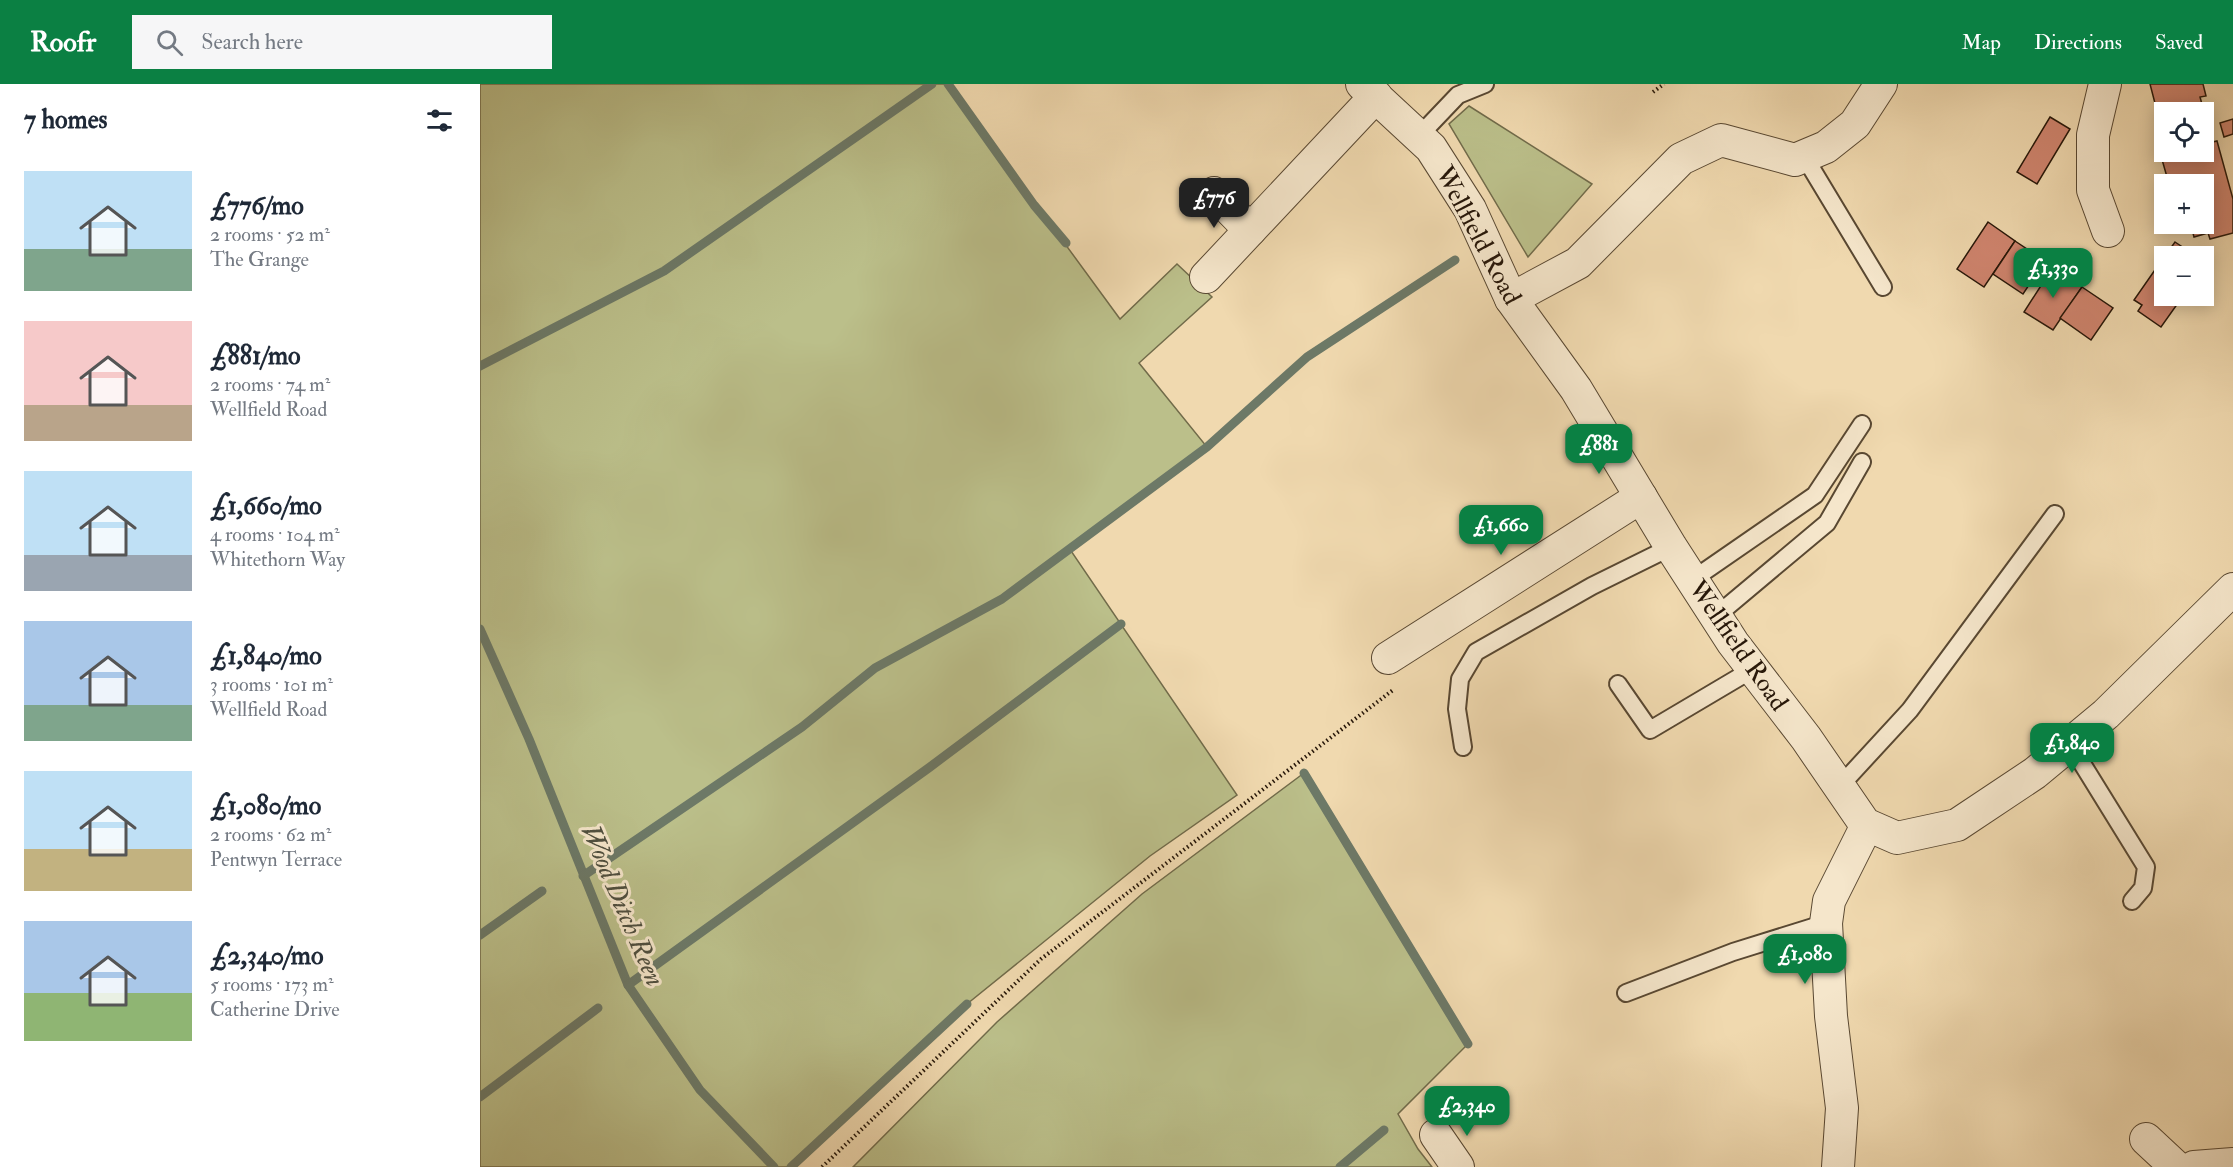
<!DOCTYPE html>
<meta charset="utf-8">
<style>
:root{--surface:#fff;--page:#f6f6f7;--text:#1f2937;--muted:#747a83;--accent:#0b8043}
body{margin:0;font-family:"IM FELL Double Pica",serif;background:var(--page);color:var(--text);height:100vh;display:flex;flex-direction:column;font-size:22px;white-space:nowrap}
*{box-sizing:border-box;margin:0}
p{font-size:20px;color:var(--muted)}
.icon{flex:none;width:33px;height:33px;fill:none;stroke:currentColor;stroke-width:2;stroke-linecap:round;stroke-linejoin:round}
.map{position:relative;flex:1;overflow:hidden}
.drawer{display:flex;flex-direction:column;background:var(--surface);width:480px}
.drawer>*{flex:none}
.buttons{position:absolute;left:1674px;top:18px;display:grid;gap:12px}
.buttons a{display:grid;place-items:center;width:60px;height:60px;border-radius:0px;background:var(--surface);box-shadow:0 3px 15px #0003;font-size:30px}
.price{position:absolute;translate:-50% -51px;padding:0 14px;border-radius:12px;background:var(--accent);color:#fff;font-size:20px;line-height:39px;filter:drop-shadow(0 2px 3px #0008)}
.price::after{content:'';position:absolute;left:50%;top:36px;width:18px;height:14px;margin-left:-9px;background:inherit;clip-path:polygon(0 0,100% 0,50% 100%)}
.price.on{background:#222;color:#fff}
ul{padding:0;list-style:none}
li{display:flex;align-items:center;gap:18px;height:150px;padding:0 24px}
li span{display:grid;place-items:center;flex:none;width:168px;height:120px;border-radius:0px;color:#555}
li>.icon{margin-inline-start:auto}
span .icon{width:72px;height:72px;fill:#fffc;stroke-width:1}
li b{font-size:26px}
h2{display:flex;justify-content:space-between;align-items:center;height:72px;padding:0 24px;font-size:26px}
header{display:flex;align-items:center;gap:36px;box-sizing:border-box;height:84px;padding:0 30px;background:var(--accent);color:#fff}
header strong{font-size:28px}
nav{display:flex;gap:33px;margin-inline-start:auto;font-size:21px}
.search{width:420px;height:54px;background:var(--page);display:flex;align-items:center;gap:15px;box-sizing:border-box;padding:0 21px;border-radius:0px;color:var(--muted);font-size:22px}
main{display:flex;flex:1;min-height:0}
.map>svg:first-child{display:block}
.green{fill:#bbbf8a;stroke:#716b4a;stroke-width:1.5}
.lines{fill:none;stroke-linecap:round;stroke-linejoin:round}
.stream{stroke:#6d7967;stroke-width:9}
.building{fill:#d0856f;stroke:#271709;stroke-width:1.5}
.service-casing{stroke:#594832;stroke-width:20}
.minor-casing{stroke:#594832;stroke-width:34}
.path{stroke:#271709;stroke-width:4;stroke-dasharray:1.5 3;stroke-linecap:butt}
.service{stroke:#f5e6cb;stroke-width:16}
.minor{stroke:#f5e6cb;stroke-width:32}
.labels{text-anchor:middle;stroke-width:6;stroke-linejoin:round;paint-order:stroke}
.street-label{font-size:26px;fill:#271709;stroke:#f5e6cb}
.water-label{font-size:27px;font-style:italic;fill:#505040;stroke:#f5e6cb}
</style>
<header>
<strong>Roofr</strong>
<div class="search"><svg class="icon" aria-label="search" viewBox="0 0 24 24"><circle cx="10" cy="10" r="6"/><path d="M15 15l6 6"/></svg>Search here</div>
<nav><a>Map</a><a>Directions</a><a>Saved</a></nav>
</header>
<main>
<section class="drawer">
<h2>7 homes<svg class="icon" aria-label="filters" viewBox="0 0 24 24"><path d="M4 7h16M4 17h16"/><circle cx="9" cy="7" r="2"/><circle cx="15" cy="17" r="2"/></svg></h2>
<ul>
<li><span style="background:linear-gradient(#bfe0f5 65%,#7fa58c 0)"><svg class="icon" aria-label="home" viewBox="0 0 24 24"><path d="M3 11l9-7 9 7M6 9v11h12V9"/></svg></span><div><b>£776/mo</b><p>2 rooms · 52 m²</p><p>The Grange</p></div></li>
<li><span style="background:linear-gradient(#f6c9c9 70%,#b9a48a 0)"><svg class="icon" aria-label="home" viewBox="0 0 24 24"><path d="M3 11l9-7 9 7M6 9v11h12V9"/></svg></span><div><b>£881/mo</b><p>2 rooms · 74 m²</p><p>Wellfield Road</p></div></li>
<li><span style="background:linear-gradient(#bfe0f5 70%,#9aa5b1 0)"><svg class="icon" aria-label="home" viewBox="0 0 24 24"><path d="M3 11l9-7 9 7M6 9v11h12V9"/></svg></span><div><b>£1,660/mo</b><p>4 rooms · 104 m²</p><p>Whitethorn Way</p></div></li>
<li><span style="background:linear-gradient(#a9c7e8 70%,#7fa58c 0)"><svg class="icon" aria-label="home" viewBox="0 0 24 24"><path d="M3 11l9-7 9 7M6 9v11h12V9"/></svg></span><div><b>£1,840/mo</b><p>3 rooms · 101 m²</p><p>Wellfield Road</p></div></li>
<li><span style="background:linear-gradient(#bfe0f5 65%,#c2b280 0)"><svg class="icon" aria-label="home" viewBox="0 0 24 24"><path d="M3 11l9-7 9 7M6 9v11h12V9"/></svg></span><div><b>£1,080/mo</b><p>2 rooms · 62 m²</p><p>Pentwyn Terrace</p></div></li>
<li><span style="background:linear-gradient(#a9c7e8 60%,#8fb573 0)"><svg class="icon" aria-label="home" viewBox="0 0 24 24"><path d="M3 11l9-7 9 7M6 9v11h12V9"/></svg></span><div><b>£2,340/mo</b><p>5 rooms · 173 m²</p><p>Catherine Drive</p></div></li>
</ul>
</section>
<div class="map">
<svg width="1753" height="1083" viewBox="0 0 1753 1083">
<rect width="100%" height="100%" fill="#f0d9af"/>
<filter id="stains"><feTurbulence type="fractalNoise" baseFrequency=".00333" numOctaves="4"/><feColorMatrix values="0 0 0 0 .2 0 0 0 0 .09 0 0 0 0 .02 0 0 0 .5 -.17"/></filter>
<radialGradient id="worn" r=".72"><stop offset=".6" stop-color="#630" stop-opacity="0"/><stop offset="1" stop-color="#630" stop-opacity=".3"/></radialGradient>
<g class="green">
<polygon points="0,0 468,0 640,235 697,180 732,213 659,279 727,363 589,464 757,711 670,772 487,920 311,1083 0,1083"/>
<polygon points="989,22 1112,100 1048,173 969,40"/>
<polygon points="824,689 988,960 918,1030 938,1065 952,1083 373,1083 517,938 662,810"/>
</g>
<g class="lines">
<g class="stream">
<polyline points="468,0 554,121 586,159"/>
<polyline points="0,282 184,187 452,0"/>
<polyline points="0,545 49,655 148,901 220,1006 294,1083"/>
<polyline points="824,689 988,960"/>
<polyline points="103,792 322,643 395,584 522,515 727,363 827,273 975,176"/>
<polyline points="0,851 62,807"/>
<polyline points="148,901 450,683 641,540"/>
<polyline points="0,1013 118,924"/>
<polyline points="311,1083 487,920"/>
<polyline points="860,1083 904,1046"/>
</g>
</g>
<g class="building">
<polygon points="1670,0 1723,0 1726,12 1720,13 1730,49 1724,51 1724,28 1695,28 1693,22 1677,27"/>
<polygon points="1570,33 1590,45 1557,100 1537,88"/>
<polygon points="1753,35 1753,50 1744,53 1740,39"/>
<polygon points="1737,57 1753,115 1753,149 1730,155 1728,149 1714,153 1712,145 1703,148 1700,140 1724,140 1724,100 1689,100 1681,72 1698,68 1724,68 1724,60"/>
<polygon points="1508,138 1535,157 1504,203 1477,185"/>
<polygon points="1535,157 1565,177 1543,210 1513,190"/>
<polygon points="1695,158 1716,172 1685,172"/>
<polygon points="1684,173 1684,212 1703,212 1681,243 1658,227 1662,221 1654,216"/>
<polygon points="1573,183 1602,203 1573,246 1544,228"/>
<polygon points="1602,203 1633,224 1611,256 1580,234"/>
</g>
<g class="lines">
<defs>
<g id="service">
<polyline points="938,53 978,11 1005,0"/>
<polyline points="1324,72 1403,203"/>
<polyline points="1212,496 1335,411 1382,340"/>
<polyline points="1236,532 1347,439 1382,378"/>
<polyline points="1138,600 1170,646 1273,585"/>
<polyline points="1590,660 1666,783 1663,804 1652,817"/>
<polyline points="983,663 977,625 980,595 996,568 1112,502 1191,463"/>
<polyline points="1360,702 1430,626 1575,430"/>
<polyline points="1146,909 1253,868 1346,839"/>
</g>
<g id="minor">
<polyline points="882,0 951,64 990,125 1031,215 1096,305 1191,463 1253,559 1326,654 1385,740 1417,754 1477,741 1555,689 1626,630 1753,505"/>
<polyline points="1625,0 1613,51 1613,106 1628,147"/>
<polyline points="734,109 770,146"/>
<polyline points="726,193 896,12"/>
<polyline points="1031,215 1098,179 1201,75 1241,56 1315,76 1346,63 1375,40 1401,0"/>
<polyline points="908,574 1161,413"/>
<polyline points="956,1051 978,1083"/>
<polyline points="1666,1055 1696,1083"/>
<polyline points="1358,1083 1362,1024 1351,932 1346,839 1349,817 1387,741"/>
<polyline points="1714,1083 1753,1080"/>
</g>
</defs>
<use href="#service" class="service-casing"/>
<use href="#minor" class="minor-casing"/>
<g class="path">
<polyline points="1173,8 1184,0"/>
<polyline points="342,1083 561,875 913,606"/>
</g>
<use href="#service" class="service"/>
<use href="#minor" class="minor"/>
</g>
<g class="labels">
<g class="street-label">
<text transform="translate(999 151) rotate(62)" y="9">Wellfield Road</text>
<text transform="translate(1259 561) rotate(55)" y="9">Wellfield Road</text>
</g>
<g class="water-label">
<text transform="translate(143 821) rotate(67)" y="9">Wood Ditch Reen</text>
</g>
</g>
<rect width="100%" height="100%" filter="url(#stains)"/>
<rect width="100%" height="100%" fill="url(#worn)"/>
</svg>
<div class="buttons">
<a><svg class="icon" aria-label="locate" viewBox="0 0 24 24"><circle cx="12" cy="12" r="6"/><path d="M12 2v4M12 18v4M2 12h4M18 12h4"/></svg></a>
<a>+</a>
<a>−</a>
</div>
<b class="price on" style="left:734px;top:145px">£776</b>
<b class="price" style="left:1573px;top:215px">£1,330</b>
<b class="price" style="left:1119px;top:391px">£881</b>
<b class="price" style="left:1021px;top:472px">£1,660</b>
<b class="price" style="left:1592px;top:690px">£1,840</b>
<b class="price" style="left:1325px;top:901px">£1,080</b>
<b class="price" style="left:987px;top:1053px">£2,340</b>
</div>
</main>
